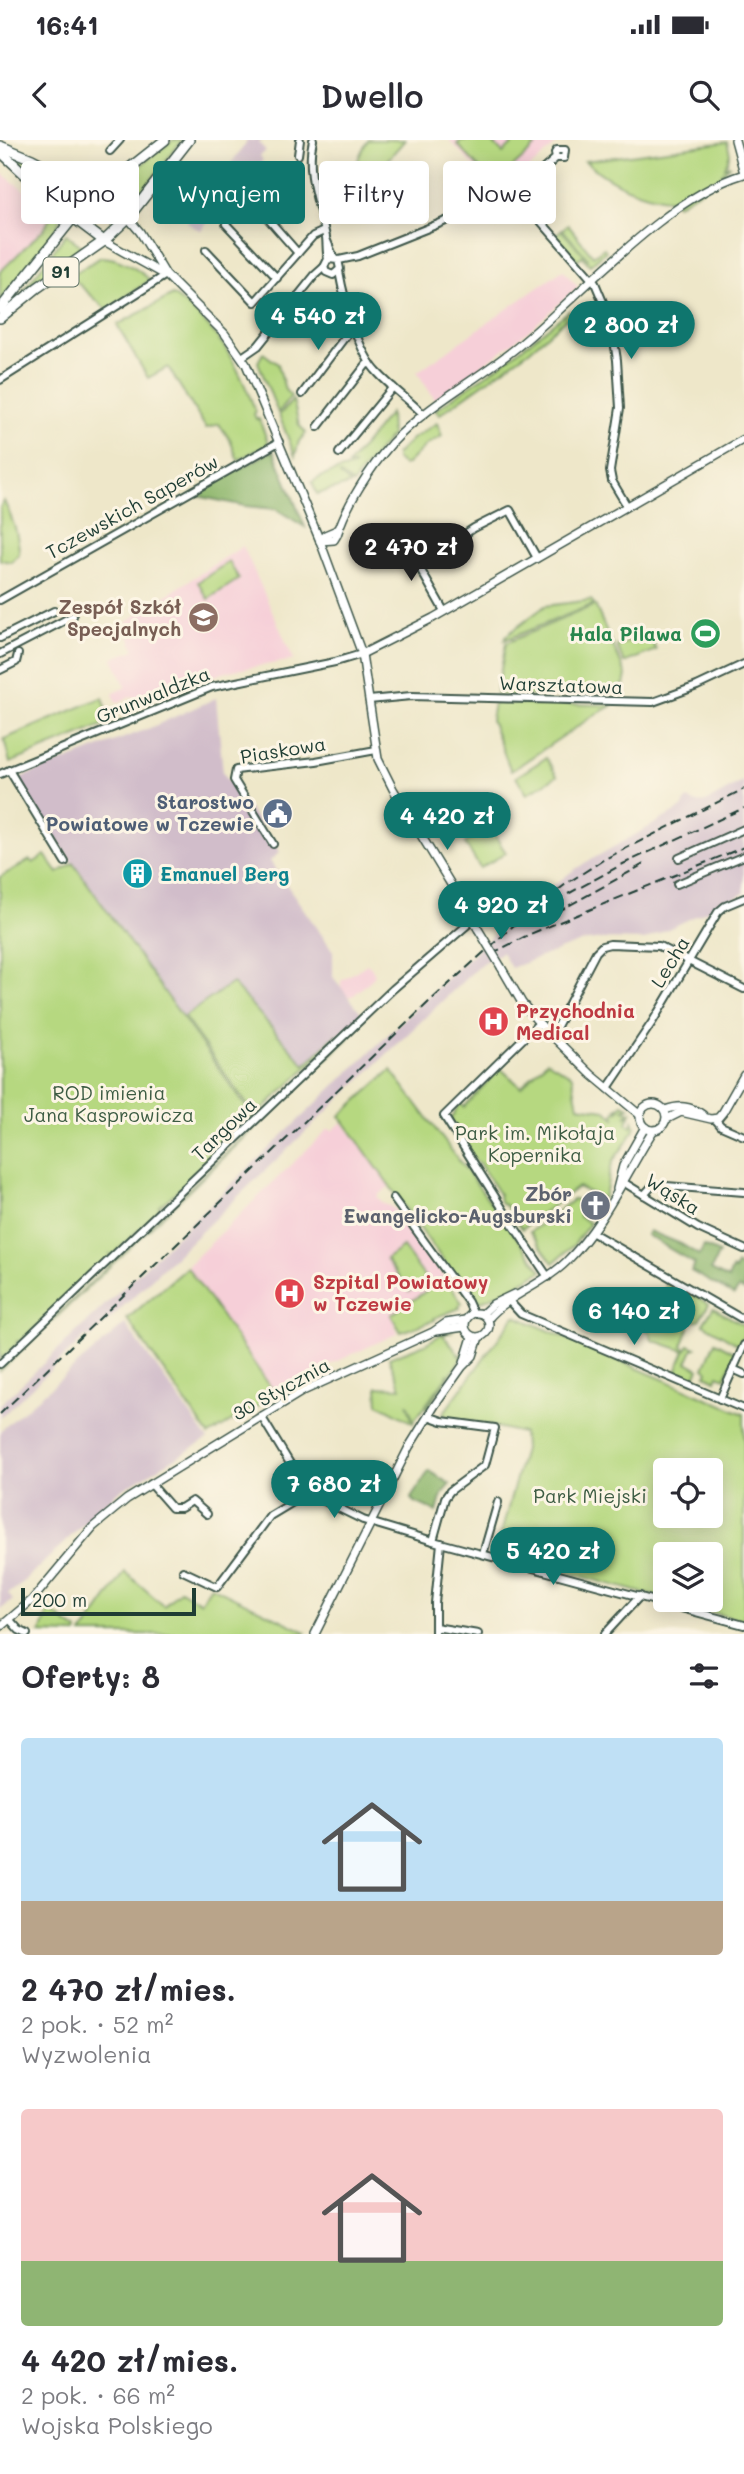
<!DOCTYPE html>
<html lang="pl">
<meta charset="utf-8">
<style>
:root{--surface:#fff;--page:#f7f7f7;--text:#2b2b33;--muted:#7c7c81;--accent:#0f766e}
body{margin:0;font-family:Mali,sans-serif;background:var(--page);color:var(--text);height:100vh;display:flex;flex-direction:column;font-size:26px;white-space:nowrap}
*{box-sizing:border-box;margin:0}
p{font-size:23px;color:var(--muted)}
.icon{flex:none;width:38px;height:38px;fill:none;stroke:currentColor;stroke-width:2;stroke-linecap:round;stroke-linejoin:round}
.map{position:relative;height:1494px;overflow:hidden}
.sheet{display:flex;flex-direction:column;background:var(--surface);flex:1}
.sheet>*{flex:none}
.top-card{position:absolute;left:21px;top:21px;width:704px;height:63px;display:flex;gap:14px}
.fabs{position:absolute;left:653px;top:1318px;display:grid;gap:14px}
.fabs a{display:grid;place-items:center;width:70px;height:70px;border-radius:7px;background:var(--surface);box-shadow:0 4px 18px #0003;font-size:35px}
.scale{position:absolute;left:21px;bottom:18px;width:175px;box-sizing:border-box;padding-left:7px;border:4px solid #1f3d34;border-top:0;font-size:19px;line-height:24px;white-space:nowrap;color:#1f3d34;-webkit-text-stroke:5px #fcf5e5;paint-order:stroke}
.price{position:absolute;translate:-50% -60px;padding:0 16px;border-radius:24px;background:var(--accent);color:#fff;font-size:23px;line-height:46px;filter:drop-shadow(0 2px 4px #0008)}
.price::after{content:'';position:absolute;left:50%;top:42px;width:21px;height:16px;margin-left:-10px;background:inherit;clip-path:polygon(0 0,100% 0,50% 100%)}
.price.current{background:#222;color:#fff}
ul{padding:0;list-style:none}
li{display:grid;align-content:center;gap:14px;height:371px;padding:0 21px}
li span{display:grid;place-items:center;height:217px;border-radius:7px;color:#555}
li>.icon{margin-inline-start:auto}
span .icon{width:126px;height:126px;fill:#fffc;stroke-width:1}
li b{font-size:30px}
h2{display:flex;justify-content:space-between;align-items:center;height:84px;padding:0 21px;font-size:30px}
.tag{padding:0 24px;border-radius:7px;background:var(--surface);box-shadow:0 4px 18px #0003;font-size:24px;line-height:63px}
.tag.current{background:var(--accent);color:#fff}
.status{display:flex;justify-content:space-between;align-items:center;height:49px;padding:0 35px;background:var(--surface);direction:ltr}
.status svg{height:19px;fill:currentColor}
header{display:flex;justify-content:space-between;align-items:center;height:91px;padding:0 21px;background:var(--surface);font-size:32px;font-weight:600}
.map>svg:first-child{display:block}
.built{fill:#f6cfd8}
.industrial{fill:#d1bdca}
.green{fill:#b6d880;stroke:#6a8a5a;stroke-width:2;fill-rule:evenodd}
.forest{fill:#90b86e;stroke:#587a51;stroke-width:2}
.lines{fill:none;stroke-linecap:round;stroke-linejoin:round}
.minor-casing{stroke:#3e564a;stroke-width:10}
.tertiary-casing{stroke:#3e564a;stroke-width:10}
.primary-casing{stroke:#3e564a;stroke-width:12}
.minor{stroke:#fff;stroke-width:6}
.tertiary{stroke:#fff;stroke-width:7}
.primary{stroke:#fff;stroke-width:9}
.rail{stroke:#1f3d34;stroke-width:2;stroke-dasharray:10 5;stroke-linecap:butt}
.tertiary-bridge-casing{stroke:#3e564a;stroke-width:10;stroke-linecap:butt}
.tertiary-bridge{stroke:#fff;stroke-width:7}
.labels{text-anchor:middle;stroke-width:6;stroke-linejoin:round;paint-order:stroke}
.shield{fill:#fcf5e5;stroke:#617469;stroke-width:2}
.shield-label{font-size:18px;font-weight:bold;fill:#1f3d34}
.street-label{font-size:19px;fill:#1f3d34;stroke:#fcf5e5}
.education-label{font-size:19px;font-weight:bold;fill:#785e54;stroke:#fcf5e5;text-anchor:end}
.leisure-label{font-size:19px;font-weight:bold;fill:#27864d;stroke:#fcf5e5;text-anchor:end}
.service-label{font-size:19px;font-weight:bold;fill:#4e5e75;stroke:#fcf5e5;text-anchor:end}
.culture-label{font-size:19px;font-weight:bold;fill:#0d838f;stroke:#fcf5e5;text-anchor:start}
.health-label{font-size:19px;font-weight:bold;fill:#be3a42;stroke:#fcf5e5;text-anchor:start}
.park-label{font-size:19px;fill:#3d5c43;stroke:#fcf5e5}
.worship-label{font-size:19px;font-weight:bold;fill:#5b616d;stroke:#fcf5e5;text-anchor:end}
</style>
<div class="status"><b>16:41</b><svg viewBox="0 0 49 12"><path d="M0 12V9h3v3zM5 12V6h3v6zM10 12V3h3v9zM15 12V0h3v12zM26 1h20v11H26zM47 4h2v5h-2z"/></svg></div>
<header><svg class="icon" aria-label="back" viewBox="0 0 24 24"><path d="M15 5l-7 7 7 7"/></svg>Dwello<svg class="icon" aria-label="search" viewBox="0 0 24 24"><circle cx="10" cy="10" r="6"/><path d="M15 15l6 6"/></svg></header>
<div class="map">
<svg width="744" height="1494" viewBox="0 0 744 1494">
<rect width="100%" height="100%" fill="#fcf5e5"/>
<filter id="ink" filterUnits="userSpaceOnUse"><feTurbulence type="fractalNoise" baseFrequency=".0143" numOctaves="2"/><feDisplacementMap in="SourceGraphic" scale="14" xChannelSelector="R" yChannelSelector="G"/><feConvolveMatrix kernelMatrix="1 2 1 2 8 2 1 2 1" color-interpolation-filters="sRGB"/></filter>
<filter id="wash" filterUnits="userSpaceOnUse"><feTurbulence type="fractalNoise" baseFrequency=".00686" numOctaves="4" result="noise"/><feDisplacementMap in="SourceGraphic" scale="28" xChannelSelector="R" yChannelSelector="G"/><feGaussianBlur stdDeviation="1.57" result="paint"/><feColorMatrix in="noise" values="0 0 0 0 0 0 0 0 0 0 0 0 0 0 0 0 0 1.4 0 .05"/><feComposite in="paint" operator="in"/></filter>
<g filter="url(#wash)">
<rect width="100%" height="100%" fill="#eee7c9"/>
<g class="built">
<polygon points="449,0 561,0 523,34 495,49"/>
<polygon points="0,32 36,59 53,80 0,133"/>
<polygon points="563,130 578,147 527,192 435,260 417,232"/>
<polygon points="243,406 294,520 230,531 162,552 162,556 136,566 133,556 116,563 113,553 126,547 113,518 135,510 124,484 139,473"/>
<polygon points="367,824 371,826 375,834 373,838 353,856 347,856 341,847 341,841"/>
<polygon points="342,982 390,1046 377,1056 383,1063 395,1069 445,1138 390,1174 398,1193 325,1227 276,1253 187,1126 328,989 333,990"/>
</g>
<g class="industrial">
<polygon points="245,0 263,0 259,3 266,11 260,16 263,20 201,90 193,87 187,82 247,2"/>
<polygon points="216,558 223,633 280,712 270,721 333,811 333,837 363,875 305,925 232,844 182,879 57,701 17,639 150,588"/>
<polygon points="744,641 744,753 645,800 603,799 581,802 511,828 502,812 482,823 91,1197 85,1197 0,1278 0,1265 504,784 575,729 682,668 687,659 697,663 706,662"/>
<polygon points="125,1184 208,1299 116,1353 18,1447 8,1454 13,1460 0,1470 0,1291"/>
</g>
<g class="green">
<polygon points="173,0 182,0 136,60 119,42"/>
<path d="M368,0h37l-43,49c-13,-15 -3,-35 6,-49z"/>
<polygon points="462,0 490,0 503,13 517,0 528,0 535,7 494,44 457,4"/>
<path d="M727,2l3,12 -5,13 5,-2 -8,9h5l-50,31 -4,-5c-33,-4 -63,-17 -88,-39z"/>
<polygon points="17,15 79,47 63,64 14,20"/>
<polygon points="53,68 60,76 58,87 0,161 0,132 45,88 50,77 47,74"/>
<polygon points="568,85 593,116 604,108 606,111 590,125 582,116 577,120 555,95 561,90 589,120 562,89"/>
<polygon points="66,94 85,109 23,152"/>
<path d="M101,117c17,0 37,12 49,23l-43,30 -37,-34z"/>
<path d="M173,155c46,33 63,66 83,117l-2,2 2,5h3l9,23 -1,3 -29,15 -8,-20 -11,-16 -13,4 -38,-61 -20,11 -31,-53z"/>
<polygon points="569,171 571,174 529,211 440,274 435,270 499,226"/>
<polygon points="263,213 278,224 285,250 291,256 278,273 258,222"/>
<polygon points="293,260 299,285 306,293 299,301 295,316 279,275"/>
<path d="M390,273l1,23 -30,36 -8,12 -14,-10 12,10 -34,10 -5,-12c14,-9 27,-11 43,-17h-7z"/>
<polygon points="437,283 442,296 426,305 407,324 403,325 396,319 396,315 412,299"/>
<path d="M4,361c8,18 15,33 15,53l-8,8 -11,-2v-52z"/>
<polygon points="229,422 239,439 208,459 198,442"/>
<polygon points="591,460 594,464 505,500 507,495 545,466"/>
<polygon points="595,465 626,535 624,545 616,548 586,550 581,556 496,555 506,503"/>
<polygon points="649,493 656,510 624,523 617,506"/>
<polygon points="101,558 103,558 111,582 10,623 4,599"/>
<polygon points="494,563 613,565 596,574 511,631 491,580"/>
<polygon points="546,618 557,636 527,654 516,637"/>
<polygon points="490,688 506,713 480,728 465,703"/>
<polygon points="45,715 58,733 73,723 253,977 209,1022 205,1023 206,1025 159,1067 160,1069 112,1116 110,1114 109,1119 74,1153 69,1153 69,1156 21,1201 17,1201 17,1204 0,1220 0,737 30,720 33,723"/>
<polygon points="232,843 305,925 336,895 336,900 261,971 252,971 184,877"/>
<polygon points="346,898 348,899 0,1231 0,1227 78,1155"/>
<path d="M547,921l25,15 6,30 27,4 11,9 -2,-3 1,-4 4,-1 1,-2h-3l6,-5 6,3 -6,2 6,2 -3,6 5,-4 -4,10 4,4 2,-6 2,6c-4,13 -15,22 -21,33 -7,12 -5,27 -11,39l-25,-12 -56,42 -16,-23 -6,-4 -1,-8 -20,-31 -3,-1 -24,-37 -1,-7 9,-15 4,4 36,-39 21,19z"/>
<polygon points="391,930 542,1131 506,1151 474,1164 340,976"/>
<polygon points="574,1059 582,1063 579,1077 590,1083 573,1106 553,1123 530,1092"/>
<polygon points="403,1107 426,1139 409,1151 386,1119"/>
<polygon points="187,1127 276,1255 209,1295 127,1179"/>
<polygon points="445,1138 462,1163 459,1165 460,1168 434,1178 435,1180 401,1192 391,1175"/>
<polygon points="668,1141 709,1164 699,1180 688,1181 689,1188 682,1206 686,1210 689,1205 696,1208 693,1209 687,1222 699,1229 692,1242 685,1239 686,1234 682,1233 680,1237 675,1234 685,1211 652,1200 649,1191 629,1183 630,1179 650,1188"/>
<polygon points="713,1168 744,1185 744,1195 739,1205 703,1184"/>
<path d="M515,1176l229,98v207l-78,-21h44v-46h-45v45l-169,-46 28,-104 -1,-16 -81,-18zM665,1330h45v46h-45z"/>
<polygon points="447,1191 453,1191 443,1195 460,1216 466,1207 466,1211 428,1269 426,1268 449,1233 414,1281 407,1263 413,1283 378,1264 377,1247 401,1248 389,1218 425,1204"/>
<polygon points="715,1202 736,1213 725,1238 718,1235 716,1240 706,1235 708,1231 704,1228"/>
<polygon points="125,1432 164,1466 180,1450 200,1462 211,1446 306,1492 305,1494 82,1494"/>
<path d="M50,1471l28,20 -1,3 -37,-1c5,-7 4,-14 10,-22z"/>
</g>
<g class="forest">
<polygon points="270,312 274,312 305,387 276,369 245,366 193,355"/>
<polygon points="649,1091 681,1104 699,1115 704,1106 719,1113 711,1130 728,1139 732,1129 735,1130 737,1125 744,1129 744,1151 739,1148 734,1155 691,1131 695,1124 647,1095"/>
<polygon points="429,1331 450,1344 442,1354 437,1372 415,1362 411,1358"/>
</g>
</g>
<g filter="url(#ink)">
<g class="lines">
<defs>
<g id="minor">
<path d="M313,0c-8,34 7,65 13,97 1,8 0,15 2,22"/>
<polyline points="110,11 120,0"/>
<polyline points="298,15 300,0"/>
<polyline points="516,53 595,143 611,181 617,220 620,268 610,331 612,341 627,366"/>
<polyline points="248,56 298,113"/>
<polyline points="226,84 277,138"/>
<polyline points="327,101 334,118"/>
<polyline points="206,110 255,162 313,96 324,91"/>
<polyline points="339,120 358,116 516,53 556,18 564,18 565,10 557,10 555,13 556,18"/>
<polyline points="324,127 326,132 333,135 340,129 338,120 328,119"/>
<path d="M339,131c5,28 19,82 39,102 14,15 31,27 45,41"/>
<polyline points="242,217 258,206 315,135 324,127 328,119"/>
<polyline points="0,240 166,135"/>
<polyline points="302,254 354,185"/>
<polyline points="318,287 366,225 370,223"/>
<polyline points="339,313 393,247"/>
<polyline points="0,460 279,302"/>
<polyline points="444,471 418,425 474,388 510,370 537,418"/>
<polyline points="0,498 54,471"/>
<polyline points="0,514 73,476"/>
<polyline points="0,530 16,522 18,514"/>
<polyline points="369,560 411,556 653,562 697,546 744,524"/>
<polyline points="9,630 65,722"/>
<polyline points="0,634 212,547 335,522 362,514"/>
<polyline points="273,704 234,640 236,630 316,621 376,610"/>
<polyline points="679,718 744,689"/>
<polyline points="677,744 744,716"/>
<polyline points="539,883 444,976 511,1082 548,1137"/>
<polyline points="555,890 596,812 602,806 610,804 659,806 744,849"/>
<polyline points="608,948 653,881 718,772 725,766 744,758"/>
<polyline points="715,979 721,986 744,996"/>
<polyline points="623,1042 698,1088 744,1109"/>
<polyline points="644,1055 653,1045 744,1052"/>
<polyline points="393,1058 468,1162 473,1173"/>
<polyline points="593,1093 744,1180"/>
<polyline points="509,1161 521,1174 744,1269"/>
<polyline points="0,1224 393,849 473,780"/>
<polyline points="733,1229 744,1234"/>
<polyline points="720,1259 744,1205"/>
<polyline points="261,1276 308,1353 363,1380 433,1401 744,1485"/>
<polyline points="428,1276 442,1281 495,1288 485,1325 450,1351 445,1358 433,1401"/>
<polyline points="151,1344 172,1368 181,1368 192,1361 207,1374"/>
<polyline points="483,1414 498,1362"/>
<polyline points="183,1431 217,1447 270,1376 308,1353"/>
<polyline points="10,1480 19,1490 27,1494"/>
<polyline points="435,1487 478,1494"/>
<polyline points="435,1494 435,1463 441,1403"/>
<polyline points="605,1494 640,1456"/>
</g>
<g id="tertiary">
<polyline points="735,0 744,33"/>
<polyline points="128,78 140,92 166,135 225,194 246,224 320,401 362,514 378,619 393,649 478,789"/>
<polyline points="104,101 165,135"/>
<path d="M320,401l14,-1 3,-5c9,-30 33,-67 54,-91 38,-41 88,-65 130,-100 64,-53 144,-146 223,-170"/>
<polyline points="320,401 325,395 339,389"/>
<polyline points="362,514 433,478 744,299"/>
<polyline points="501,827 522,863 539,883 592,935 640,975"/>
<circle cx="653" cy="977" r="13"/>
<path d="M665,970c14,-5 25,-5 38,5"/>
<polyline points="667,979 681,972 711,979 718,978 723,972 744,935"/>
<polyline points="617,1049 623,1026 645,987"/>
<circle cx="477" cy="1185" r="12"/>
<polyline points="482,1174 493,1164 514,1154"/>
<path d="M488,1179c21,-25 55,-34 78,-57 38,-37 59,-87 87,-131"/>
<polyline points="437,1191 464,1187"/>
<polyline points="464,1223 472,1197"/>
<polyline points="0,1487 32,1460 93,1387 127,1359 303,1251 433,1192 446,1183 465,1180"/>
<polyline points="315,1494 409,1307 435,1265 462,1227 473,1216 479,1197"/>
</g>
<g id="primary">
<polyline points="0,6 32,19 98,53 128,78"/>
<polyline points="0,11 63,70 104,101"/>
<polyline points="0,169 73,78 98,53 165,0"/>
<polyline points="0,178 37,148 104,101 128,78 189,0"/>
</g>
</defs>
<use href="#minor" class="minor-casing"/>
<use href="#tertiary" class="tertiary-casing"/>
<use href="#primary" class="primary-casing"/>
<use href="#minor" class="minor"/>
<use href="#tertiary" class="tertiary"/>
<use href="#primary" class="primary"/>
<g class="rail">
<polyline points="568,754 623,724 744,668"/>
<polyline points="543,780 644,724"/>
<polyline points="491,814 530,794 744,707"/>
<polyline points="0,1274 430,861 523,777 566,744 603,720 744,649"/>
</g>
<defs>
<polyline id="tertiary-bridge" points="478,789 501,827"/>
</defs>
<use href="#tertiary-bridge" class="tertiary-bridge-casing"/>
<use href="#tertiary-bridge" class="tertiary-bridge"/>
</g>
</g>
<defs>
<symbol id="school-disc" viewBox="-11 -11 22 22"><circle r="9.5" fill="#8d6e63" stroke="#fcf5e5"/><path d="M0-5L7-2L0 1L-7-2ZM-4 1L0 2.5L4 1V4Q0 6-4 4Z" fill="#fff"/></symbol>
<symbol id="stadium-disc" viewBox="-11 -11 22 22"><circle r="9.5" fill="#2e9e5b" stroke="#fcf5e5"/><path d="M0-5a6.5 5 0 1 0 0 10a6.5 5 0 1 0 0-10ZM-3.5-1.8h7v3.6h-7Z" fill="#fff"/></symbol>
<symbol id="civic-disc" viewBox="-11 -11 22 22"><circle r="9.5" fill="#5c6f8a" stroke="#fcf5e5"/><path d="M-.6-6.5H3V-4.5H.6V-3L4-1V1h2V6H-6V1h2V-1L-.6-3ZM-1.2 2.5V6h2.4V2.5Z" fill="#fff"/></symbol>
<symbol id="building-disc" viewBox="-11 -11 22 22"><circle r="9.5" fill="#0f9aa8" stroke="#fcf5e5"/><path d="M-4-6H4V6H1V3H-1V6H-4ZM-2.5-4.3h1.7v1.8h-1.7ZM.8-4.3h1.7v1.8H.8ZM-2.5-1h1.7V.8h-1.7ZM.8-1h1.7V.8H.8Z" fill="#fff"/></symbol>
<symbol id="hospital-disc" viewBox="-11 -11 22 22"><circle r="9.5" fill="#e0444e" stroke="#fcf5e5"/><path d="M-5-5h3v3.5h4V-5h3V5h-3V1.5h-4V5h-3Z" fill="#fff"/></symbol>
<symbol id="church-disc" viewBox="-11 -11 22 22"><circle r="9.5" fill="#6b7280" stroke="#fcf5e5"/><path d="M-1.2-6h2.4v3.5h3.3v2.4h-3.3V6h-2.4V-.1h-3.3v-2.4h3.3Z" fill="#fff"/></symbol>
</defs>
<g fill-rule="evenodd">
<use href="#school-disc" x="186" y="460" width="35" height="35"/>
<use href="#stadium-disc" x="688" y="476" width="35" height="35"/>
<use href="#civic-disc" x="260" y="656" width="35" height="35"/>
<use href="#building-disc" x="120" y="716" width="35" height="35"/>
<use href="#hospital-disc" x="476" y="864" width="35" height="35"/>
<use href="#church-disc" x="578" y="1048" width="35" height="35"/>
<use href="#hospital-disc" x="272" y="1136" width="35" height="35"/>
</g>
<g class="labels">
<rect class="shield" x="43.5" y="117.5" width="35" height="29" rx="5"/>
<g class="shield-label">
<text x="61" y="138">91</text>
</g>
<g class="street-label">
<text transform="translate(132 367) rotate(-29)" y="7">Tczewskich Saperów</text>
<text transform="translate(561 545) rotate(2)" y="7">Warsztatowa</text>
<text transform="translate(153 555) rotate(-22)" y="7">Grunwaldzka</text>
<text transform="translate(283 610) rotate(-9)" y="7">Piaskowa</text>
<text transform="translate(670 822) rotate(-59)" y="7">Lecha</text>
<text transform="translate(224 989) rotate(-44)" y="7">Targowa</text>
<text transform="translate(673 1054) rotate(32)" y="7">Wąska</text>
<text transform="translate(281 1249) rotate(-29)" y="7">30 Stycznia</text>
</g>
<g class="education-label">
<text x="181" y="474">Zespół Szkół<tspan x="181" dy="22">Specjalnych</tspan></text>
</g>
<g class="leisure-label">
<text x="682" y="501">Hala Pilawa</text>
</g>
<g class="service-label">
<text x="254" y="669">Starostwo<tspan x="254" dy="22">Powiatowe w Tczewie</tspan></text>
</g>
<g class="culture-label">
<text x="160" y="741">Emanuel Berg</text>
</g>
<g class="health-label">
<text x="516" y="878">Przychodnia<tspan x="516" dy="22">Medical</tspan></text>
<text x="313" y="1149">Szpital Powiatowy<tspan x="313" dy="22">w Tczewie</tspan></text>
</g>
<g class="park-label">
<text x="109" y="960">ROD imienia<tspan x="109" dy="22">Jana Kasprowicza</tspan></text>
<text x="535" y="1000">Park im. Mikołaja<tspan x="535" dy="22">Kopernika</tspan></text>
<text x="590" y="1363">Park Miejski</text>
</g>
<g class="worship-label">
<text x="572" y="1061">Zbór<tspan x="572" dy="22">Ewangelicko-Augsburski</tspan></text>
</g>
</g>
</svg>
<div class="fabs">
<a><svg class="icon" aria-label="locate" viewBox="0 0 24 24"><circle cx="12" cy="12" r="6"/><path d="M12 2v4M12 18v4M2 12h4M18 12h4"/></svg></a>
<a><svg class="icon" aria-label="layers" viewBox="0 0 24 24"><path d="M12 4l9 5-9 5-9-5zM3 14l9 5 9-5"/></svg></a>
</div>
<div class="scale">200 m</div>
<b class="price" style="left:318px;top:212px">4 540 zł</b>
<b class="price" style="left:631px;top:221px">2 800 zł</b>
<b class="price current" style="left:411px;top:443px">2 470 zł</b>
<b class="price" style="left:447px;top:712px">4 420 zł</b>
<b class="price" style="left:501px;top:801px">4 920 zł</b>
<b class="price" style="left:634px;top:1207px">6 140 zł</b>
<b class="price" style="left:334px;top:1380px">7 680 zł</b>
<b class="price" style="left:553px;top:1447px">5 420 zł</b>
<div class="top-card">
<a class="tag">Kupno</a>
<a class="tag current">Wynajem</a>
<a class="tag">Filtry</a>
<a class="tag">Nowe</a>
</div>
</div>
<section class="sheet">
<h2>Oferty: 8<svg class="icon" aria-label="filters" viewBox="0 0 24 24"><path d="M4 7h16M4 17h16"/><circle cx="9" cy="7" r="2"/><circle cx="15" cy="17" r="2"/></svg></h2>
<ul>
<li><span style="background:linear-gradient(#bfe0f5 75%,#b9a48a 0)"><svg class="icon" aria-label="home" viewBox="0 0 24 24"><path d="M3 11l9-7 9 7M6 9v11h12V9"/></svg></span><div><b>2 470 zł/mies.</b><p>2 pok. · 52 m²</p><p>Wyzwolenia</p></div></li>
<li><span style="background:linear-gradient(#f6c9c9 70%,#8fb573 0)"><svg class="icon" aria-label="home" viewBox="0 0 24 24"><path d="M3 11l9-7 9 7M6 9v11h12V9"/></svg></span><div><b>4 420 zł/mies.</b><p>2 pok. · 66 m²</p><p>Wojska Polskiego</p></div></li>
</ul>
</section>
